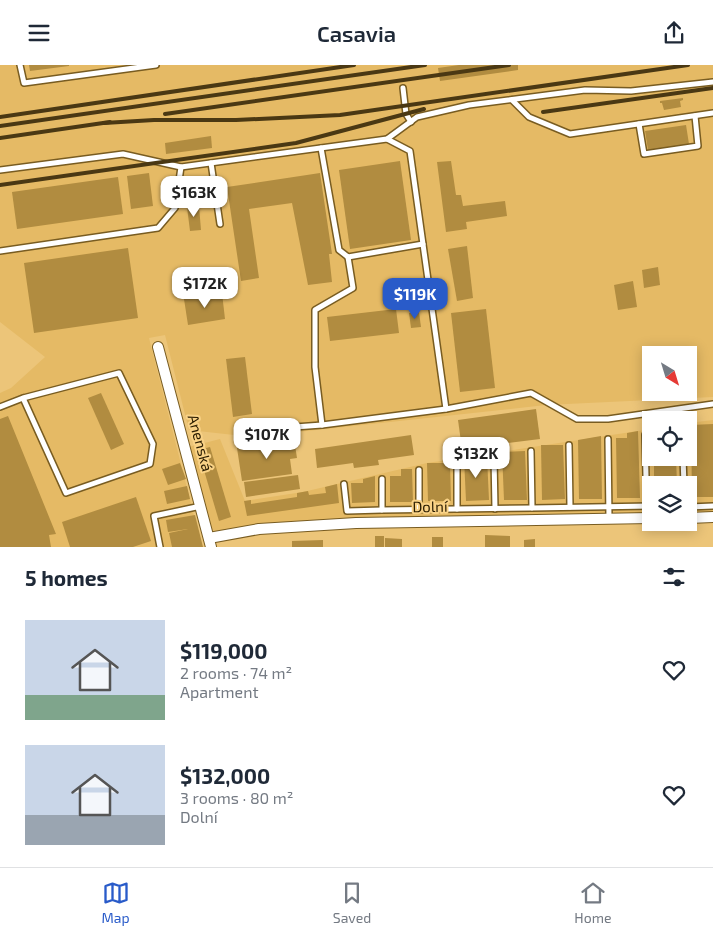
<!DOCTYPE html>
<meta charset="utf-8">
<style>
:root{--surface:#fff;--page:#f2f2f3;--text:#1f2937;--muted:#747a83;--line:#e0e1e3;--accent:#295bc9}
body{margin:0;font-family:"Exo 2",sans-serif;background:var(--page);color:var(--text);height:100vh;display:flex;flex-direction:column;font-size:19px;white-space:nowrap}
*{box-sizing:border-box;margin:0}
p{font-size:16px;color:var(--muted)}
.icon{flex:none;width:28px;height:28px;fill:none;stroke:currentColor;stroke-width:2;stroke-linecap:round;stroke-linejoin:round}
.map{position:relative;height:482px;overflow:hidden}
.drawer{display:flex;flex-direction:column;background:var(--surface);flex:1}
.drawer>*{flex:none}
.needle{width:32px;rotate:142deg}
.buttons{position:absolute;left:642px;top:281px;display:grid;gap:10px}
.buttons a{display:grid;place-items:center;width:55px;height:55px;border-radius:0px;background:var(--surface);box-shadow:0 2px 12px #0003;font-size:25px}
.price{position:absolute;translate:-50% -42px;padding:0 11px;border-radius:10px;background:#fff;color:#222;font-size:16px;line-height:32px;filter:drop-shadow(0 1px 2px #0008)}
.price::after{content:'';position:absolute;left:50%;top:30px;width:15px;height:11px;margin-left:-8px;background:inherit;clip-path:polygon(0 0,100% 0,50% 100%)}
.price.active{background:var(--accent);color:#fff}
ul{padding:0;list-style:none}
li{display:flex;align-items:center;gap:15px;height:125px;padding:0 25px}
li span{display:grid;place-items:center;flex:none;width:140px;height:100px;border-radius:0px;color:#555}
li>.icon{margin-inline-start:auto}
span .icon{width:60px;height:60px;fill:#fffc;stroke-width:1}
li b{font-size:21px}
h2{display:flex;justify-content:space-between;align-items:center;height:60px;padding:0 25px;font-size:21px}
header{display:flex;justify-content:space-between;align-items:center;height:65px;padding:0 25px;background:var(--surface);font-size:22px;font-weight:600}
.dock{display:flex;justify-content:space-around;align-items:center;height:70px;border-top:1px solid var(--line);background:var(--surface);font-size:14px;color:var(--muted)}
.dock a{display:grid;justify-items:center;gap:2px}
.dock .active{color:var(--accent)}
.map>svg:first-child{display:block}
.built{fill:#e5ba65;fill-rule:evenodd}
.building{fill:#b18c40}
.lines{fill:none;stroke-linecap:round;stroke-linejoin:round}
.service-casing{stroke:#785c21;stroke-width:8}
.minor-casing{stroke:#785c21;stroke-width:12}
.service{stroke:#fff;stroke-width:5}
.minor{stroke:#fff;stroke-width:10}
.rail{stroke:#4a3813;stroke-width:4}
.labels{text-anchor:middle;stroke-width:4;stroke-linejoin:round;paint-order:stroke}
.street-label{font-size:15px;fill:#2b1d00;stroke:#f9d286}
</style>
<header><svg class="icon" aria-label="menu" viewBox="0 0 24 24"><path d="M4 6h16M4 12h16M4 18h16"/></svg>Casavia<svg class="icon" aria-label="share" viewBox="0 0 24 24"><path d="M12 15V3M7 8l5-5 5 5M5 13v7h14v-7"/></svg></header>
<div class="map">
<svg width="713" height="482" viewBox="0 0 713 482">
<rect width="100%" height="100%" fill="#ecc579"/>
<g class="built">
<path d="M0,0h713v332l-167,8 -294,32 -63,-7 -24,-95 -16,3 53,209h-202v-154l11,-5 34,-31 -45,-35zM651,290h38v38h-38z"/>
<polygon points="713,355 713,450 689,451 689,420 651,420 651,452 204,466 181,384 220,374 245,436 303,427 427,398 651,364 651,392 689,392 689,358"/>
</g>
<g class="building">
<polygon points="29,0 69,0 69,1 30,6"/>
<polygon points="459,0 518,0 518,5 440,16 438,3"/>
<polygon points="683,33 683,35 680,36 681,42 664,45 662,38 660,38 660,36"/>
<polygon points="686,60 689,79 648,85 645,66"/>
<polygon points="211,71 212,83 166,89 165,78"/>
<polygon points="400,96 411,175 350,184 339,105"/>
<polygon points="451,96 456,130 461,130 463,141 505,136 507,151 466,157 467,164 446,167 437,97"/>
<polygon points="149,108 153,141 131,144 127,111"/>
<polygon points="320,108 332,189 329,189 332,217 308,220 292,138 249,144 259,213 241,216 227,122"/>
<polygon points="118,112 123,149 17,164 12,127"/>
<polygon points="199,141 201,165 190,166 187,142"/>
<polygon points="467,181 473,233 457,236 448,184"/>
<polygon points="128,183 138,253 34,268 24,198"/>
<polygon points="658,202 660,220 644,223 642,205"/>
<polygon points="633,216 637,242 618,245 614,220"/>
<polygon points="416,224 418,239 408,240 406,225"/>
<polygon points="222,228 225,254 188,260 184,234"/>
<polygon points="396,244 399,268 330,276 327,252"/>
<polygon points="486,244 495,323 460,327 451,248"/>
<polygon points="419,247 421,262 411,263 409,248"/>
<polygon points="245,292 252,349 233,352 226,294"/>
<polygon points="101,328 124,379 111,385 88,333"/>
<polygon points="536,344 540,374 462,384 458,355"/>
<polygon points="8,351 56,469 49,470 51,482 0,482 0,354"/>
<polygon points="713,359 713,432 692,432 691,360"/>
<polygon points="638,366 640,433 617,433 616,373 627,373 627,368"/>
<polygon points="411,370 414,390 378,395 379,400 354,403 353,398 317,403 315,384"/>
<polygon points="601,371 602,434 579,434 578,375"/>
<polygon points="294,374 297,393 290,394 292,409 242,416 237,383"/>
<polygon points="541,380 563,380 565,434 542,435"/>
<polygon points="210,382 231,452 219,456 198,385"/>
<polygon points="525,386 527,435 504,435 502,387"/>
<polygon points="487,392 489,435 466,436 464,393"/>
<polygon points="654,392 676,392 677,420 654,420"/>
<polygon points="180,398 186,414 168,420 162,404"/>
<polygon points="427,398 450,398 451,436 428,436"/>
<polygon points="401,404 412,404 413,437 390,437 390,411 401,411"/>
<polygon points="298,410 300,424 246,432 244,417"/>
<polygon points="375,411 375,437 352,438 351,418 363,418 363,414"/>
<polygon points="337,419 339,438 247,451 244,436 251,435 251,439 297,432 297,428 308,426 309,430 326,428 325,422"/>
<polygon points="187,421 190,434 167,439 164,426"/>
<polygon points="136,432 151,476 133,482 70,482 62,457"/>
<polygon points="195,450 203,482 172,482 169,468 188,464 168,467 166,455"/>
<polygon points="485,470 510,471 510,482 485,482"/>
<rect x="375" y="471" width="9" height="11"/>
<rect x="432" y="472" width="11" height="10"/>
<polygon points="385,473 402,474 402,482 385,482"/>
<polygon points="535,474 535,482 524,482 524,475"/>
<polygon points="323,475 323,482 292,482 292,476"/>
</g>
<g class="lines">
<defs>
<g id="service">
<polyline points="20,0 24,18 156,0"/>
<polyline points="403,23 406,49 411,57"/>
<polyline points="512,35 529,52 570,69 713,48"/>
<polyline points="639,59 644,89 698,81 695,51"/>
<polyline points="387,74 410,86 446,344 531,328 577,354 608,354 713,339"/>
<polyline points="321,83 339,185 348,192 423,179"/>
<polyline points="211,98 220,159"/>
<polyline points="0,105 123,89 181,102 387,74 417,52 469,40 585,25 631,26 713,17"/>
<polyline points="0,186 158,163 175,143 181,102"/>
<polyline points="0,342 23,333 119,308 153,379 150,399 66,428 23,333"/>
<polyline points="322,360 315,302 315,245 353,223 348,192"/>
<polyline points="254,365 322,360 446,344"/>
<polyline points="645,370 647,453"/>
<polyline points="608,374 609,454"/>
<polyline points="569,380 570,442"/>
<polyline points="531,386 532,443 651,441"/>
<polyline points="494,392 495,444"/>
<polyline points="683,392 684,420"/>
<polyline points="457,396 457,444"/>
<polyline points="419,405 419,444"/>
<polyline points="382,414 382,445 532,443"/>
<polyline points="344,419 347,446 382,445"/>
<polyline points="689,442 713,441"/>
<polyline points="160,482 154,451 201,441"/>
</g>
<g id="minor">
<polyline points="158,282 211,482"/>
<polyline points="689,453 713,452"/>
<polyline points="209,473 259,464 356,458 651,453"/>
</g>
</defs>
<use href="#service" class="service-casing"/>
<use href="#minor" class="minor-casing"/>
<use href="#service" class="service"/>
<use href="#minor" class="minor"/>
<g class="rail">
<polyline points="543,47 713,23"/>
<polyline points="165,49 509,0"/>
<polyline points="0,52 354,0"/>
<polyline points="104,58 154,55 236,55 340,50 688,0"/>
<polyline points="0,61 425,0"/>
<polyline points="0,73 110,57"/>
<polyline points="0,120 296,78 424,44"/>
</g>
</g>
<g class="labels">
<g class="street-label">
<text transform="translate(200 378) rotate(75)" y="5">Anenská</text>
<text transform="translate(430 442) rotate(-1)" y="5">Dolní</text>
</g>
</g>
</svg>
<div class="buttons">
<a><svg class="needle" viewBox="-14 -14 28 28"><path d="M0-13l5 13h-10z" fill="#e53935"/><path d="M0 13l5-13h-10z" fill="#747a83"/></svg></a>
<a><svg class="icon" aria-label="locate" viewBox="0 0 24 24"><circle cx="12" cy="12" r="6"/><path d="M12 2v4M12 18v4M2 12h4M18 12h4"/></svg></a>
<a><svg class="icon" aria-label="layers" viewBox="0 0 24 24"><path d="M12 4l9 5-9 5-9-5zM3 14l9 5 9-5"/></svg></a>
</div>
<b class="price" style="left:194px;top:153px">$163K</b>
<b class="price" style="left:205px;top:244px">$172K</b>
<b class="price active" style="left:415px;top:255px">$119K</b>
<b class="price" style="left:267px;top:395px">$107K</b>
<b class="price" style="left:476px;top:414px">$132K</b>
</div>
<section class="drawer">
<h2>5 homes<svg class="icon" aria-label="filters" viewBox="0 0 24 24"><path d="M4 7h16M4 17h16"/><circle cx="9" cy="7" r="2"/><circle cx="15" cy="17" r="2"/></svg></h2>
<ul>
<li><span style="background:linear-gradient(#c9d6e8 75%,#7fa58c 0)"><svg class="icon" aria-label="home" viewBox="0 0 24 24"><path d="M3 11l9-7 9 7M6 9v11h12V9"/></svg></span><div><b>$119,000</b><p>2 rooms · 74 m²</p><p>Apartment</p></div><svg class="icon" aria-label="heart" viewBox="0 0 24 24"><path d="M12 20l-8-8c-3-5 5-10 8-4 3-6 11-1 8 4z"/></svg></li>
<li><span style="background:linear-gradient(#c9d6e8 70%,#9aa5b1 0)"><svg class="icon" aria-label="home" viewBox="0 0 24 24"><path d="M3 11l9-7 9 7M6 9v11h12V9"/></svg></span><div><b>$132,000</b><p>3 rooms · 80 m²</p><p>Dolní</p></div><svg class="icon" aria-label="heart" viewBox="0 0 24 24"><path d="M12 20l-8-8c-3-5 5-10 8-4 3-6 11-1 8 4z"/></svg></li>
</ul>
</section>
<nav class="dock">
<a class="active"><svg class="icon" aria-label="map" viewBox="0 0 24 24"><path d="M3 6l6-2 6 2 6-2v14l-6 2-6-2-6 2zM9 4v14M15 6v14"/></svg>Map</a>
<a><svg class="icon" aria-label="saved" viewBox="0 0 24 24"><path d="M7 4h10v16l-5-4-5 4z"/></svg>Saved</a>
<a><svg class="icon" aria-label="home" viewBox="0 0 24 24"><path d="M3 11l9-7 9 7M6 9v11h12V9"/></svg>Home</a>
</nav>
